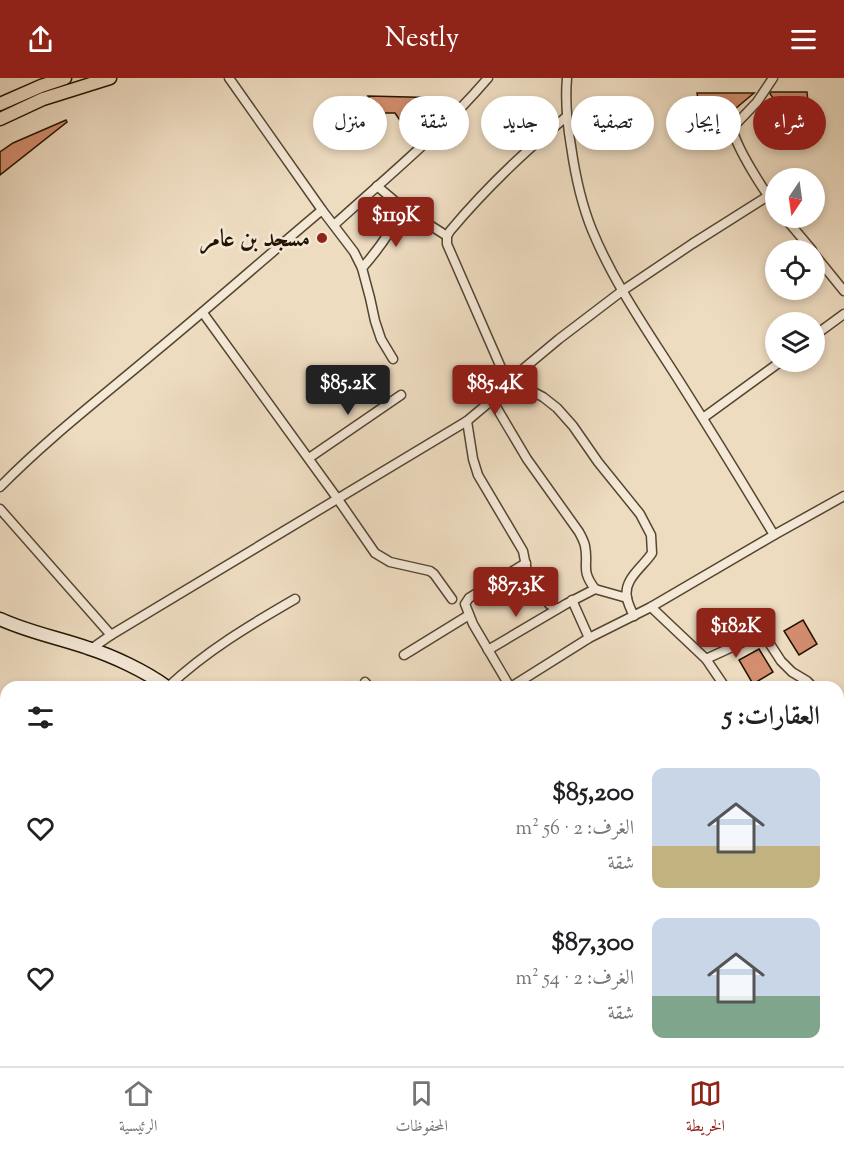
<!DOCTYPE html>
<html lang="ar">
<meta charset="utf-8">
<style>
:root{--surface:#fff;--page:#f6f6f6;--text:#202124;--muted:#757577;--line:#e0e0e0;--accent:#8f2418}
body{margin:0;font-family:"Sorts Mill Goudy",Amiri,serif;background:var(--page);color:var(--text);direction:rtl;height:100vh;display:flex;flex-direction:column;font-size:22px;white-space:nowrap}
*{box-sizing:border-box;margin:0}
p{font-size:20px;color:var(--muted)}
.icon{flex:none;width:33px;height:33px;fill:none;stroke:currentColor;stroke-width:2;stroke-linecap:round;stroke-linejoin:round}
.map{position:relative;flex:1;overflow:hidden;direction:ltr}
.side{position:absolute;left:0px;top:603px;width:844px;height:386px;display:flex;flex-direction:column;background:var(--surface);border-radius:18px 18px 0 0;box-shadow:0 3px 9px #0003;direction:rtl}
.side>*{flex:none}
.guide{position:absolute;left:18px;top:18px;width:808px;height:54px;direction:rtl;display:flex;gap:12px}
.needle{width:39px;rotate:193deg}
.controls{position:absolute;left:765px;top:90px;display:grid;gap:12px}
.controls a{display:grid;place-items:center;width:60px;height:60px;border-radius:50%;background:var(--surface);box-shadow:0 3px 9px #0003;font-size:30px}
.price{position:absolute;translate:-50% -51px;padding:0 14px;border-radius:6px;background:var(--accent);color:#fff;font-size:20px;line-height:39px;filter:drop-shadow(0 2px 3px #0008)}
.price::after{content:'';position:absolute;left:50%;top:36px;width:18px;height:14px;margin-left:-9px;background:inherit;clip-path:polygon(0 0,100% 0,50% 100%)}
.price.selected{background:#222;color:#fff}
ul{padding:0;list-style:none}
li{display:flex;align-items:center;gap:18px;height:150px;padding:0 24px}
li span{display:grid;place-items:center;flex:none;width:168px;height:120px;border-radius:12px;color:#555}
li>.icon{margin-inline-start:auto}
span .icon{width:72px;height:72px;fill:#fffc;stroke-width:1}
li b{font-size:26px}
h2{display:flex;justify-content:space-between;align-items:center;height:72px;padding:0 24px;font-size:26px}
.pill{padding:0 21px;border-radius:27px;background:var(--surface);box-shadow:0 3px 9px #0003;font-size:21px;line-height:54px}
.pill.selected{background:var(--accent);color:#fff}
header{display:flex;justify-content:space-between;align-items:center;height:78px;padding:0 24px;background:var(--accent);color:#fff;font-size:27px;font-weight:600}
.menu{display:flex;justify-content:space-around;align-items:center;height:84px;border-top:2px solid var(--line);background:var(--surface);font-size:16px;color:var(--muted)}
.menu a{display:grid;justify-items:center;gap:3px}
.menu .selected{color:var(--accent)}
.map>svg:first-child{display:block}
.green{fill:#bac092;stroke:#6e6a49;stroke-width:1.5}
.building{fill:#d48e6f;stroke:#221400;stroke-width:1.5}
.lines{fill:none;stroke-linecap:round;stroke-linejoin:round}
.street-casing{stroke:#554630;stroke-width:11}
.secondary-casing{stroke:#221400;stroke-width:15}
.primary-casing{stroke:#221400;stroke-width:15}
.street{stroke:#f4e8d7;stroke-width:8}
.secondary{stroke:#f4e8d7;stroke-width:12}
.primary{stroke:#eedcc1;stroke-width:12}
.poi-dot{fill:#8f2418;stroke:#f4e8d7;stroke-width:2}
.labels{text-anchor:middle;stroke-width:5;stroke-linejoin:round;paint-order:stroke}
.poi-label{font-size:24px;font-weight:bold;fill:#221400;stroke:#f4e8d7;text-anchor:end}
</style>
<header><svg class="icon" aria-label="menu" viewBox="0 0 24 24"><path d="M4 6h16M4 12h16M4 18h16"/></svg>Nestly<svg class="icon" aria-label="share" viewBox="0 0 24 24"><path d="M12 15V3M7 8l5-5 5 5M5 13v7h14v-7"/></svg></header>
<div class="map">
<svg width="844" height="988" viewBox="0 0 844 988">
<rect width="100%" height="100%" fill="#eedcc1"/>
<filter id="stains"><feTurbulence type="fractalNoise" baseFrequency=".00333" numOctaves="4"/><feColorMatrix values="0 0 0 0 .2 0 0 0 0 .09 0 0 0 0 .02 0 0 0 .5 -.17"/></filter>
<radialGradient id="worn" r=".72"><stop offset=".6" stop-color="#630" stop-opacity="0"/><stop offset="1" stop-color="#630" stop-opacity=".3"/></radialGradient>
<polygon class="green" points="844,695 844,868 838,857 838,698"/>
<g class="building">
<polygon points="771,14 807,14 811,56 802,57 770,16"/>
<polygon points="697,15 754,15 710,52 703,50"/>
<polygon points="368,18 448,20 452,27 419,57 410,57 395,35 379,35"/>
<polygon points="66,42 67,44 0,97 0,74 13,65"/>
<polygon points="803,542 817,566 799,577 784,553"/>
<polygon points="759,571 773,594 753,606 739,582"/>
</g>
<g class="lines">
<defs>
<g id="street">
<polyline points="229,0 322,132 354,174 362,190 370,220 375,243 381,261 393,281"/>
<path d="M567,0c-2,23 0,45 4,68 4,28 10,57 21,84 23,56 59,106 91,157 31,49 61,98 91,148"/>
<path d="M773,0l-16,24 -21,22 -3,7c5,19 30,59 43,75"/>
<path d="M566,39c-42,35 -81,72 -116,114l-3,5v8l55,126 8,10 33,17 14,11 16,18 25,36 42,52 11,21 1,18c-9,14 -29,26 -25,45 1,6 4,12 7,18"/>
<polyline points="377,108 403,130 447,158"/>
<polyline points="785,140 812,172"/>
<path d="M334,147c53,-48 108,-93 154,-147"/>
<polyline points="814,176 844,213"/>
<path d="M362,190c18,-20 29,-36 41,-60"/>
<polyline points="203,235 337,420 375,475 390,484 430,493 434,496 452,521"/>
<polyline points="814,258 844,236"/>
<path d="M492,322l35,59 52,73c2,4 5,9 6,14 4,20 -5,23 10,43"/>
<polyline points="703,340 780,284"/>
<polyline points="467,343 473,381 478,397 523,473 528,498 531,504 549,526 557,531"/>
<polyline points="309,380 401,317"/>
<path d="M0,409c48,-49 103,-91 155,-135 57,-47 111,-95 167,-142"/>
<polyline points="0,431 111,557"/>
<polyline points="572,522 589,560"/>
<polyline points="651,529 706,581 725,609"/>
<polyline points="91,571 111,557 467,343 492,322 510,302 529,286 559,261 622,213 692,166 768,118"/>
<polyline points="488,572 566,526 595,511 627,520"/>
<polyline points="404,577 469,537"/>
<polyline points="706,581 754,559 763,559 768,563 781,583 792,594 807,603 813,609"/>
<polyline points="365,604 369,609"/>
<path d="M168,609c38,-36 82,-62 127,-88"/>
<polyline points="510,609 473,546 465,526 469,520 526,485"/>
<polyline points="511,609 589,560 651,529 774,457 844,418"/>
<polyline points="838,656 844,668"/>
<polyline points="0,789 6,785"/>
<polyline points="838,867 844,881"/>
<polyline points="53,982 57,988"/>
<polyline points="232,982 237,988"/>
<polyline points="545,982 547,988"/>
<polyline points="195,988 202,982"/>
<polyline points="649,988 658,982"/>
</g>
<g id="secondary">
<path d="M0,541c28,13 59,19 88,29 25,8 57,23 79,39"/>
<polyline points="0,880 6,879"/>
<polyline points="0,907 6,912"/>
<polyline points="419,982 422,988"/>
</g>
<g id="primary">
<polyline points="0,26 41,8 65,0"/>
<polyline points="0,41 43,21 110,0"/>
</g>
</defs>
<use href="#street" class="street-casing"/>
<use href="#secondary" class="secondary-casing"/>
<use href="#primary" class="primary-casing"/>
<use href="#street" class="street"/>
<use href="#secondary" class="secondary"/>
<use href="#primary" class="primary"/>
</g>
<circle class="poi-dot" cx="322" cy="160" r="6"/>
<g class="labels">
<g class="poi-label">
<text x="310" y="168">مسجد بن عامر</text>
</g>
</g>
<rect width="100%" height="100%" filter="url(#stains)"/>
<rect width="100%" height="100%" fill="url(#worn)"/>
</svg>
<div class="controls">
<a><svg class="needle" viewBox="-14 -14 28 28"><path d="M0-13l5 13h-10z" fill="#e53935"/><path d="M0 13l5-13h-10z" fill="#757577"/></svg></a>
<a><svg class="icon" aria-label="locate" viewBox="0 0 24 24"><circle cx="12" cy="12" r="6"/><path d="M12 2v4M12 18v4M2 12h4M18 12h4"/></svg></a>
<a><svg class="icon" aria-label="layers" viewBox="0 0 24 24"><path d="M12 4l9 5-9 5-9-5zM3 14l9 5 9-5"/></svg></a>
</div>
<b class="price" style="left:396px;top:170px">$119K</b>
<b class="price selected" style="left:348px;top:338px">$85.2K</b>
<b class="price" style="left:495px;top:338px">$85.4K</b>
<b class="price" style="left:516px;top:540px">$87.3K</b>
<b class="price" style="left:736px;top:581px">$182K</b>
<div class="guide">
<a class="pill selected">شراء</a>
<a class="pill">إيجار</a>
<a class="pill">تصفية</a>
<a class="pill">جديد</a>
<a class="pill">شقة</a>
<a class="pill">منزل</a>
</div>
<section class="side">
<h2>العقارات: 5<svg class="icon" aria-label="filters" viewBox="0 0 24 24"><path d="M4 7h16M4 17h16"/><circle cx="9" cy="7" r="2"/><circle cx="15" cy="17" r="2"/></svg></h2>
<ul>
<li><span style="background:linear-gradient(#c9d6e8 65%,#c2b280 0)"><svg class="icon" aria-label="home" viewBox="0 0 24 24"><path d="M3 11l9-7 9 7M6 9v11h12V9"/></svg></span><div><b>$85,200</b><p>الغرف: 2 · 56 m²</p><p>شقة</p></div><svg class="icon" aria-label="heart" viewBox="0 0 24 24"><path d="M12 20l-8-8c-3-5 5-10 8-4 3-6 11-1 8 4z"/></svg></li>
<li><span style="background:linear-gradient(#c9d6e8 65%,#7fa58c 0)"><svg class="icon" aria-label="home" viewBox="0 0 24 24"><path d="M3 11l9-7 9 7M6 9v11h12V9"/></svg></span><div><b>$87,300</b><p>الغرف: 2 · 54 m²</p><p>شقة</p></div><svg class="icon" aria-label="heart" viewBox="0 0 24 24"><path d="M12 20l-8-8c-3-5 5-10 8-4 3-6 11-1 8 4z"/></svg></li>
</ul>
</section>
</div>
<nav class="menu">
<a class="selected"><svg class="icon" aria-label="map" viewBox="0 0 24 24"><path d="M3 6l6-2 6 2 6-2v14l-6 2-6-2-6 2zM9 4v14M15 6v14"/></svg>الخريطة</a>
<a><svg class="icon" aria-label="saved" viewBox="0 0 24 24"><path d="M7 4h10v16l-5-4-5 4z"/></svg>المحفوظات</a>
<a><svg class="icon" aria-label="home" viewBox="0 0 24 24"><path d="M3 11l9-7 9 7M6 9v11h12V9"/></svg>الرئيسية</a>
</nav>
